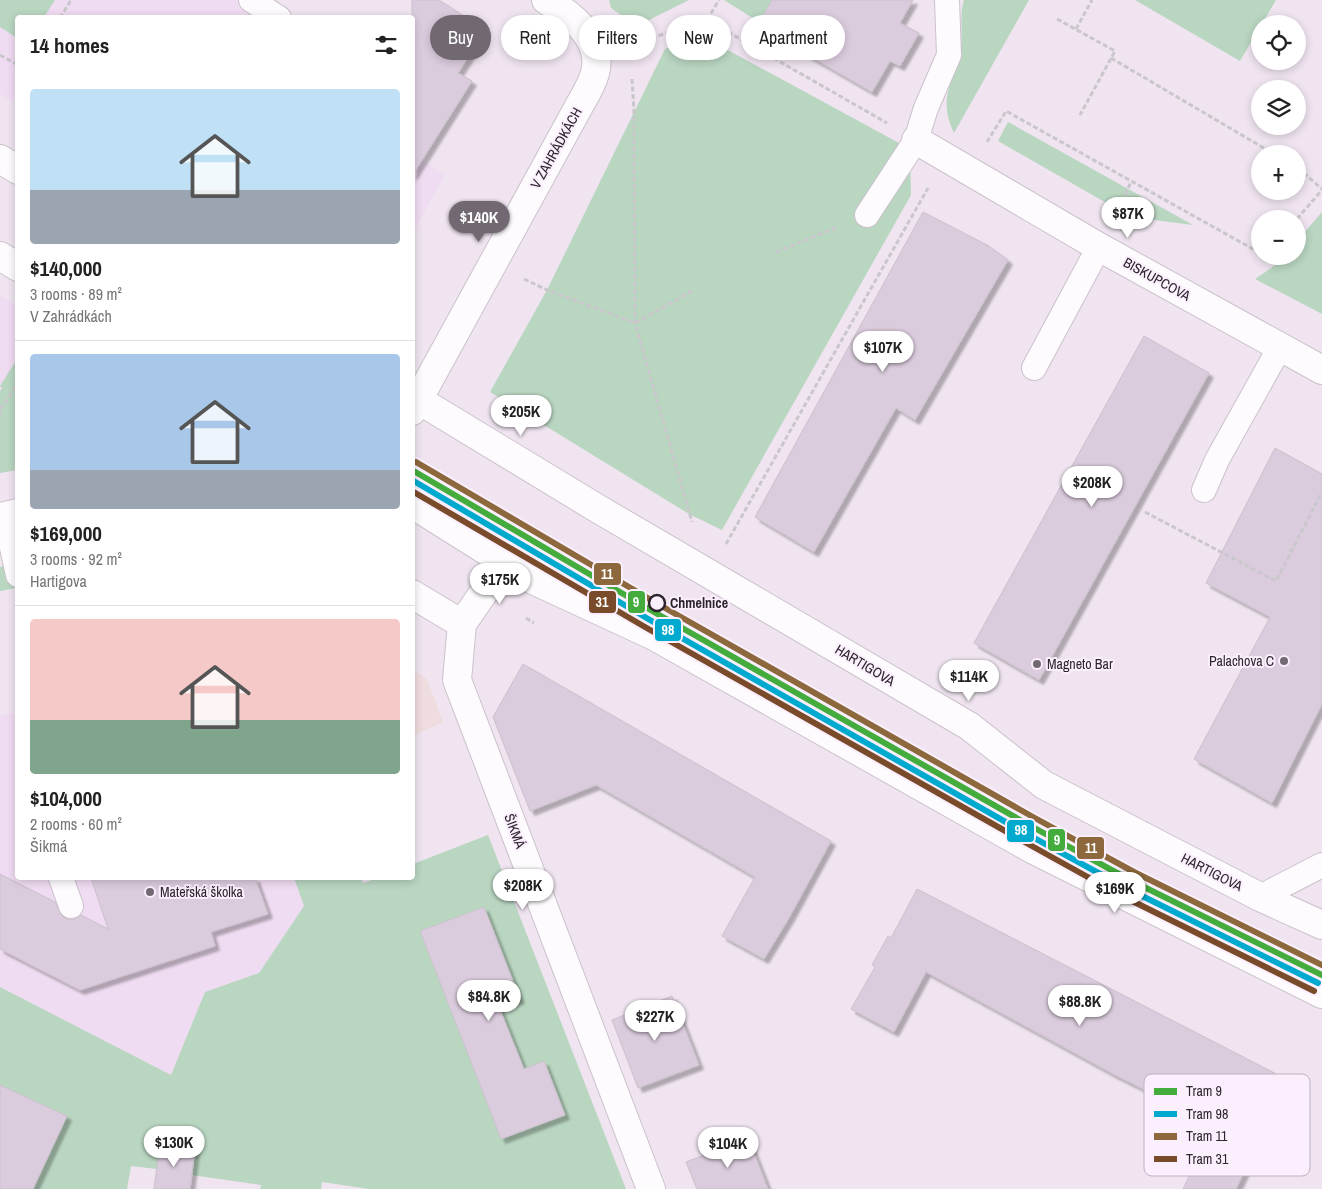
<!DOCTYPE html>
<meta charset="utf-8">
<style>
:root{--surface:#fff;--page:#f6f6f6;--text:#222;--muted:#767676;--line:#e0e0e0;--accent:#716872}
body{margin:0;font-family:"Archivo Narrow",sans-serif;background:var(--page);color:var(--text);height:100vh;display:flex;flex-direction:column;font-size:19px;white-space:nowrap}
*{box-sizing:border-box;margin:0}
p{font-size:16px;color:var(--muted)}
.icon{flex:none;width:28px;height:28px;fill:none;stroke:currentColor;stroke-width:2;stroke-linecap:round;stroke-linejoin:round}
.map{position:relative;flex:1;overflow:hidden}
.side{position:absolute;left:15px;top:15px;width:400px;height:865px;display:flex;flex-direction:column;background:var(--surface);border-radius:5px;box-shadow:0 2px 8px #0003}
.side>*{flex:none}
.hud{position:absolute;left:430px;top:15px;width:475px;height:45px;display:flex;gap:10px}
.controls{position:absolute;left:1251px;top:15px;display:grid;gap:10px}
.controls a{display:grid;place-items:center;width:55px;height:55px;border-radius:50%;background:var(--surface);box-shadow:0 2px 8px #0003;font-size:25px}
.price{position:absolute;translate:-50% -42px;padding:0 11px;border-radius:18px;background:#fff;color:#222;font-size:16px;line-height:32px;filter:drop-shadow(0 1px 2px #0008)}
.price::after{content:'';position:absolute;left:50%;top:30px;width:15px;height:11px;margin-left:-8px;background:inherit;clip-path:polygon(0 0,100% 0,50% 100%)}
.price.on{background:var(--accent);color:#fff}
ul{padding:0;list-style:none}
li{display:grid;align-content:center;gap:10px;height:265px;padding:0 15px}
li+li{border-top:1px solid var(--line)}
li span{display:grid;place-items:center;height:155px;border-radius:5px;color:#555}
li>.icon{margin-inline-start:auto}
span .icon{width:90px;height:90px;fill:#fffc;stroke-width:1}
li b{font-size:21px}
h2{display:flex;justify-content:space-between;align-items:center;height:60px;padding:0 15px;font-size:21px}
.tag{padding:0 18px;border-radius:22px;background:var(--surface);box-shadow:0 2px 8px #0003;font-size:18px;line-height:45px}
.tag.on{background:var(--accent);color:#fff}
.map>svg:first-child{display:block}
.built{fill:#f0dcf2}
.medical{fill:#efdcde}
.green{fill:#b9d6c1;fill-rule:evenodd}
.building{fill:#dbccdd;stroke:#cac1cb;filter:url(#shadow)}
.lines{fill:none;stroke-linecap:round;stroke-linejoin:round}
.service-casing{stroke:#cbc2cc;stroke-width:26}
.minor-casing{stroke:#cbc2cc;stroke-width:30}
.secondary-casing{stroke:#cbc2cc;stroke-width:30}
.path{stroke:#cac7cc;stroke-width:3;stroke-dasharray:5 2.5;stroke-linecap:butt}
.service{stroke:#fdfbfd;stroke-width:24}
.minor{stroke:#fdfbfd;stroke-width:28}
.secondary{stroke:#fdfbfd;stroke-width:28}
.tram-1-casing{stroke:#fbeffd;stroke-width:10}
.tram-2-casing{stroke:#fbeffd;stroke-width:10}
.tram-3-casing{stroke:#fbeffd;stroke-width:10}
.tram-4-casing{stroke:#fbeffd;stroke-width:10}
.tram-1{stroke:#43ac3c;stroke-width:6}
.tram-2{stroke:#00a9ce;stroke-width:6}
.tram-3{stroke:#8c683c;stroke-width:6}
.tram-4{stroke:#7a4b2a;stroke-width:6}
.stop-dot{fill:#fbeffd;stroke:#2d252e;stroke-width:2.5}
.poi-dot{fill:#716872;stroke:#fbeffd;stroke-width:2}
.labels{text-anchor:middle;stroke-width:4;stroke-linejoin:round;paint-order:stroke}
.street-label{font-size:14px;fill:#2d252e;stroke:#fbeffd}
.stop-label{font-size:14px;font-weight:bold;fill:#2d252e;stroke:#fbeffd;text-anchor:start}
.poi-label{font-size:14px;fill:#2d252e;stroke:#fbeffd;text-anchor:start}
.key{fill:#fbeffd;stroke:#bdb2bf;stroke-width:1}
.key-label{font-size:14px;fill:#2d252e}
.line-badge{stroke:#fbeffd;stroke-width:2}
.badge-label{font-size:14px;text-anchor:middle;font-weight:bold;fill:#fff}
</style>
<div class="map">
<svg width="1322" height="1189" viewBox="0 0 1322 1189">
<defs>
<filter id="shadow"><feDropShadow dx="4.5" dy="4.5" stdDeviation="1" flood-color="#0004"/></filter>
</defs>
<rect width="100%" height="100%" fill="#efe4f0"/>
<g class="built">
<polygon points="0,0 274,0 263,17 18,18 17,105 0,94"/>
<polygon points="413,154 445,175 413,232"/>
<polygon points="0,295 18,306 17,374 0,402"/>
<polygon points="17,712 18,878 294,878 305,906 259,973 205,992 171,1075 0,987 0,715"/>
</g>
<polygon class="medical" points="413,670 427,679 443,722 413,736"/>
<g class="green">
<polygon points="0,0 55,0 44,17 18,18 17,38 0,27"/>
<polygon points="609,0 689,0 637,26 611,8"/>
<polygon points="724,0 772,0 759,22"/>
<path d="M964,0h65l-75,133c-18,-38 2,-51 7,-86 2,-16 -2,-32 3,-47z"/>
<polygon points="1135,0 1276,0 1262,24 1260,24 1260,27 1240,61"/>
<polygon points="702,36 910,149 911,195 722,530 689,514 490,392 547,290 665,49"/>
<polygon points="1008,122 1193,225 1131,217 998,141"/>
<polygon points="1322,212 1322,314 1255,279 1278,263 1284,256 1298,256 1298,240"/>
<polygon points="17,359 17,470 0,473 0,391 2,388 0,386"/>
<polygon points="17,563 17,588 0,591 0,567"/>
<path d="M488,835l138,354h-257l-47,-7 -1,7h-61l1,-4 -69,-10 3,-26 -34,-5 -4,25 -26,-3 -4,23h-94l-33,-93v-109l171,88 34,-83 54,-19 45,-67 -10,-28h67l2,5 15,-5h34l1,-14zM484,907l36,92 -21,8 7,19 -43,16 -43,-111zM544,1062l21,53 -64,24 -20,-53z"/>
</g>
<g class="building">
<polygon points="412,0 439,0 486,30 458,73 472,81 412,176"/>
<polygon points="772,0 913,0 900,23 919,33 900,66 890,61 872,92 757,26"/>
<polygon points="923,212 987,245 1008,260 915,420 896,408 814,552 755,517"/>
<polygon points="1144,336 1209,373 1039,680 974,643"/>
<polygon points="1275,448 1322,474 1322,704 1272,803 1194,759 1270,617 1206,583"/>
<polygon points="523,664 831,841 789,918 764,959 722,936 755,877 596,785 530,811 493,717"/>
<polygon points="0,874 55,902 63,917 69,920 75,919 81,915 108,929 91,878 255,878 268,914 211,932 215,946 80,990 0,949"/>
<polygon points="917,889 1288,1080 1236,1189 1183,1189 1214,1124 1113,1074 926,972 894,1032 851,1009 875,967 872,965 888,936 891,938"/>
<polygon points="484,907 520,999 499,1007 524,1069 544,1061 565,1115 501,1139 420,931"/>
<polygon points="672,996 699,1065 638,1088 612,1020"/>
<polygon points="0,1085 67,1116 33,1189 0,1189"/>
<polygon points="748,1138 768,1189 697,1189 686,1162"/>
<polygon points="160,1144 195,1149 190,1189 154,1189"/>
</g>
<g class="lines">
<defs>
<g id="service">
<polyline points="251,0 279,18"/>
<polyline points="867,215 916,140 926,108 949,55 947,0"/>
<polyline points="1034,368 1099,247"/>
<polyline points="1204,490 1217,460 1280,347"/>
<polyline points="5,516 18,575"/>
<polyline points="61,878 71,906"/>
<polyline points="1260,897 1322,865"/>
</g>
<g id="minor">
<polyline points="916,140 1099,247 1322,370"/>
<path d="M412,411l166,-303c6,-11 14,-23 17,-35 9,-33 -24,-59 -49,-73"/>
<polyline points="0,517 18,513"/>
<polyline points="504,563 462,624 457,680 651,1189"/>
<polyline points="412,594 462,624"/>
</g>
<g id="secondary">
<polyline points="0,159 18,170"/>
<polyline points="0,256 18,267"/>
<polyline points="412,396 600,510 969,726 1044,785 1260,897 1322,925"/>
<polyline points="412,504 533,580 654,636 1032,849 1322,994"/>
</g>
</defs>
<use href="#service" class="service-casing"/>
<use href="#minor" class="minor-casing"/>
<use href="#secondary" class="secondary-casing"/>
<g class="path">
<polyline points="60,18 71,0"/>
<polyline points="1057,19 1115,51 1080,115"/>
<polyline points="707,20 719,0"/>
<polyline points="1076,29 1092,0"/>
<polyline points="630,45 707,20 887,123"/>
<polyline points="0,55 18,65"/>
<polyline points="1111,58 1274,154"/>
<polyline points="632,79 634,112 635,323 692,522"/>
<polyline points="987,142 1006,111 1260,253"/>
<polyline points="1298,168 1322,189"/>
<polyline points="1115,215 1131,182"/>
<polyline points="1297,219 1322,190"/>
<polyline points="776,252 838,227"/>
<polyline points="524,279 547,290 635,323 692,291"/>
<polyline points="0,417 1,408 18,383"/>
<polyline points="1145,512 1276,581 1322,492"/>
<polyline points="726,544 928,188"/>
<polyline points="526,618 534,623"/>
</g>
<use href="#service" class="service"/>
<use href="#minor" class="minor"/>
<use href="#secondary" class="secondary"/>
<defs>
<polyline id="tram-1" points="412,470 654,612 1029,825 1130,880 1322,975"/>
<polyline id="tram-2" points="412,480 650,620 1025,833 1126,888 1318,983"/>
<polyline id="tram-3" points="416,462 658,604 1033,817 1134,872 1322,965"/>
<polyline id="tram-4" points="412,491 645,627 1021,840 1122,896 1314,991"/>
</defs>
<use href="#tram-1" class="tram-1-casing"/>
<use href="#tram-2" class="tram-2-casing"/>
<use href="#tram-3" class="tram-3-casing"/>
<use href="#tram-4" class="tram-4-casing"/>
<use href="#tram-1" class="tram-1"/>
<use href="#tram-2" class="tram-2"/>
<use href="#tram-3" class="tram-3"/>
<use href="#tram-4" class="tram-4"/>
</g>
<circle class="stop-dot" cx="657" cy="603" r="8"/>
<g class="poi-dot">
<circle cx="1284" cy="661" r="5"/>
<circle cx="1037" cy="664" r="5"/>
<circle cx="150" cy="892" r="5"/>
</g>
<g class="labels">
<g class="street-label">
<text transform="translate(556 148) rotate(-61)" y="5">V ZAHRÁDKÁCH</text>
<text transform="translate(1157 279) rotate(29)" y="5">BISKUPCOVA</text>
<text transform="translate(865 665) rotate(31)" y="5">HARTIGOVA</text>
<text transform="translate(515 831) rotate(69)" y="5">ŠIKMÁ</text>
<text transform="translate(1212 872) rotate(27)" y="5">HARTIGOVA</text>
</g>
<g class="stop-label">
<text x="670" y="608">Chmelnice</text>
</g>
<g class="poi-label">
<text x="1274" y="666" text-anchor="end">Palachova C</text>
<text x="1047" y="669">Magneto Bar</text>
<text x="160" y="897">Mateřská školka</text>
</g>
</g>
<rect x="1144" y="1074" width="166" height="102" rx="8" class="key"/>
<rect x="1154" y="1088" width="23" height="7" fill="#43ac3c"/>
<rect x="1154" y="1111" width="23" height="6" fill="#00a9ce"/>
<rect x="1154" y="1133" width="23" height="7" fill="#8c683c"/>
<rect x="1154" y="1156" width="23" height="6" fill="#7a4b2a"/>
<g class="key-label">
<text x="1186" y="1096">Tram 9</text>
<text x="1186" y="1119">Tram 98</text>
<text x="1186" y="1141">Tram 11</text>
<text x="1186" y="1164">Tram 31</text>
</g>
<g class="line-badge">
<rect x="593" y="562" width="29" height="24" rx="5" fill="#8c683c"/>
<rect x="627" y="590" width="19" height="24" rx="5" fill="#43ac3c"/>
<rect x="588" y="590" width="29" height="24" rx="5" fill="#7a4b2a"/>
<rect x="654" y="618" width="28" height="24" rx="5" fill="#00a9ce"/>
<rect x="1006" y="819" width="29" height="24" rx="5" fill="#00a9ce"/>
<rect x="1047" y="828" width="19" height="24" rx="5" fill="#43ac3c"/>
<rect x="1076" y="836" width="29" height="24" rx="5" fill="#8c683c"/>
</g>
<g class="badge-label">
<text x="607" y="579">11</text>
<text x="636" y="607">9</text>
<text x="602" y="607">31</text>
<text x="668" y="635">98</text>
<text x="1021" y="835">98</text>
<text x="1057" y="845">9</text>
<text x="1091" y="853">11</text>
</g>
</svg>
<div class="controls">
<a><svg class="icon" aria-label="locate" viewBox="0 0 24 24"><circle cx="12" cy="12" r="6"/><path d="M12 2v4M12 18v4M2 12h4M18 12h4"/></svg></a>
<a><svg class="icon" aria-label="layers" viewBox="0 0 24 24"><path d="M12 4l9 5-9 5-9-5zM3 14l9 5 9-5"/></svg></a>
<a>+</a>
<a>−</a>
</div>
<b class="price" style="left:1128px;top:239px">$87K</b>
<b class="price on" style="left:479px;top:243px">$140K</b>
<b class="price" style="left:883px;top:373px">$107K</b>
<b class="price" style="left:521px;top:437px">$205K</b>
<b class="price" style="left:1092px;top:508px">$208K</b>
<b class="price" style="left:500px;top:605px">$175K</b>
<b class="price" style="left:969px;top:702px">$114K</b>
<b class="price" style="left:523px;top:911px">$208K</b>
<b class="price" style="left:1115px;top:914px">$169K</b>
<b class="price" style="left:489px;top:1022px">$84.8K</b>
<b class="price" style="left:1080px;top:1027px">$88.8K</b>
<b class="price" style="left:655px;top:1042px">$227K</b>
<b class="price" style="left:174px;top:1168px">$130K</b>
<b class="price" style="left:728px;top:1169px">$104K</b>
<div class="hud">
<a class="tag on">Buy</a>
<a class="tag">Rent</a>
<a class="tag">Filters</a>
<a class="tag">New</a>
<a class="tag">Apartment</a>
</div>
<section class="side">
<h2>14 homes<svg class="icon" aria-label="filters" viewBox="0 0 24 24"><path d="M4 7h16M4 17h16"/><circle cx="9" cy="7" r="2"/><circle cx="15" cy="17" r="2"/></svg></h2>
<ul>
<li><span style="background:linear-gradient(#bfe0f5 65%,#9aa5b1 0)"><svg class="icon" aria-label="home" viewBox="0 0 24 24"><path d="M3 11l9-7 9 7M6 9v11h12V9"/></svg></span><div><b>$140,000</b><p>3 rooms · 89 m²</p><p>V Zahrádkách</p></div></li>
<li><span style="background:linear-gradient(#a9c7e8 75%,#9aa5b1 0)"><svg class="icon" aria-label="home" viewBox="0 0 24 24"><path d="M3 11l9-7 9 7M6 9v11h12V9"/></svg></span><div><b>$169,000</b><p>3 rooms · 92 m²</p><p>Hartigova</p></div></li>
<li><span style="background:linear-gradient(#f6c9c9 65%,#7fa58c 0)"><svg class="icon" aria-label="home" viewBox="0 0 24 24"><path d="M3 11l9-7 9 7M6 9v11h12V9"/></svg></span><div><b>$104,000</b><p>2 rooms · 60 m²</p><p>Šikmá</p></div></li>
</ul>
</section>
</div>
